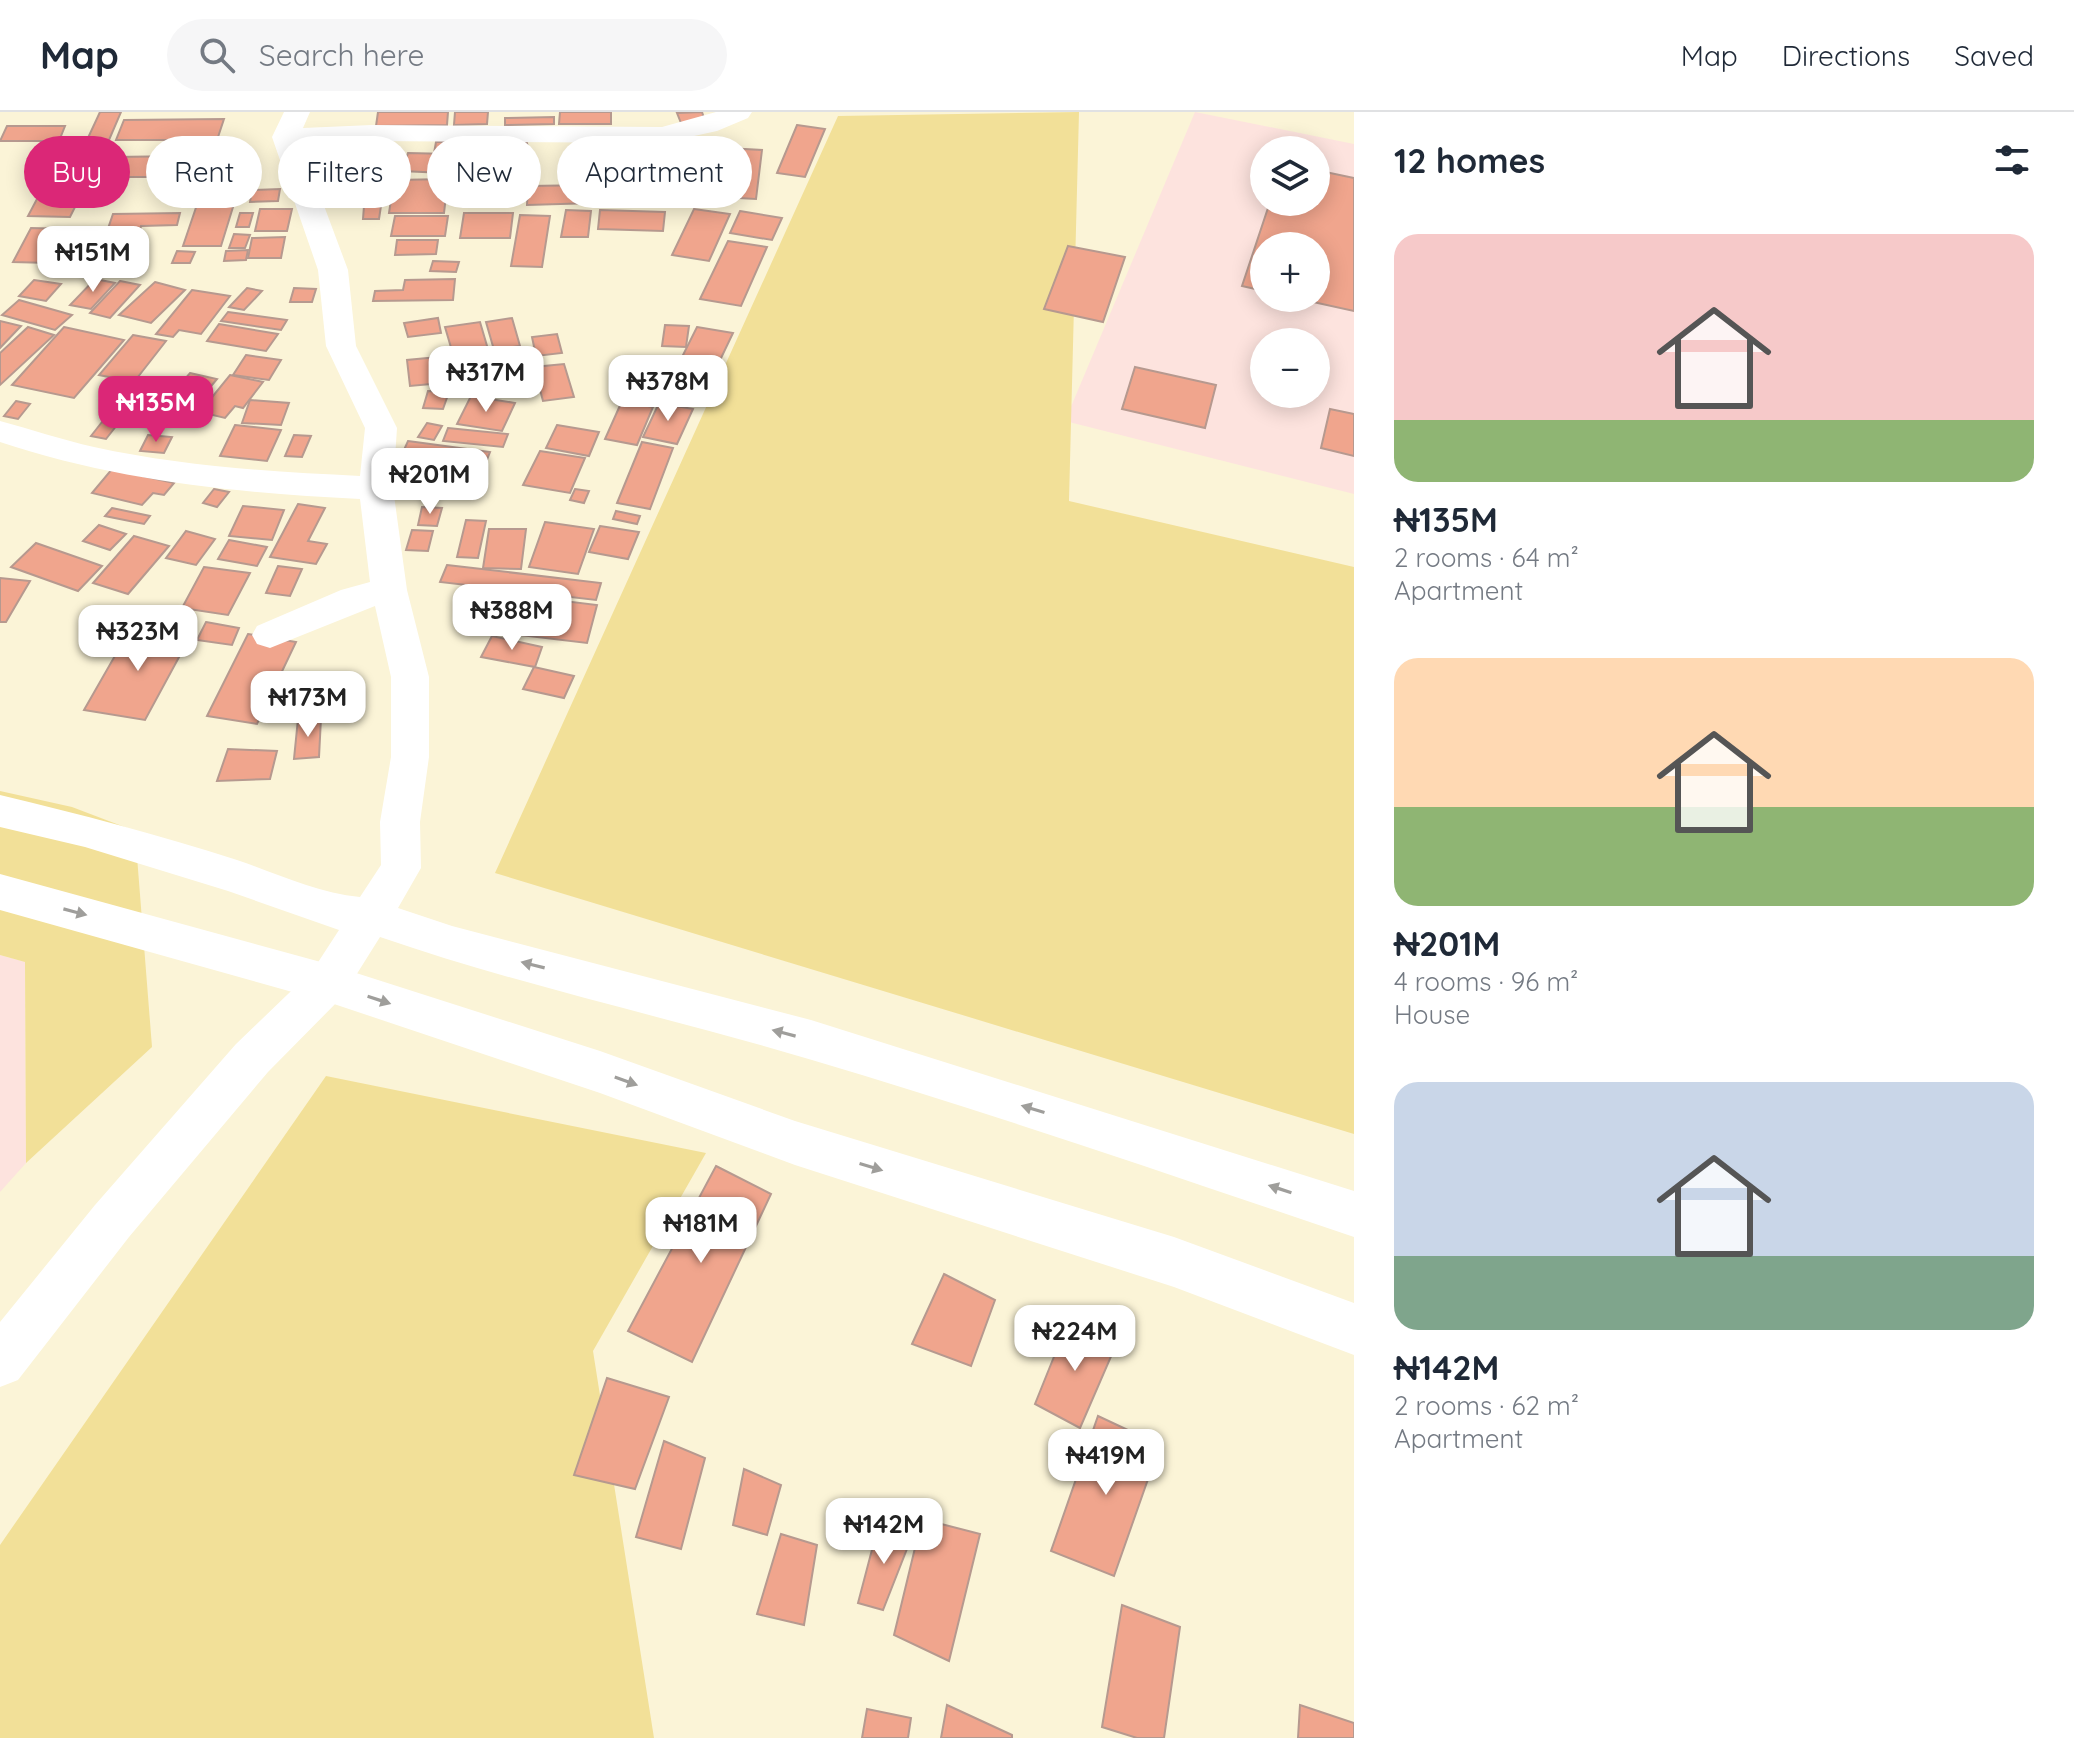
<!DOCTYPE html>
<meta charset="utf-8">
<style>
:root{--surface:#fff;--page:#f6f6f7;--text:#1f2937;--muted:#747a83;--line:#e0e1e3;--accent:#db2777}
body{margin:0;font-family:Quicksand,sans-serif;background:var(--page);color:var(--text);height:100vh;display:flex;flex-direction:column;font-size:30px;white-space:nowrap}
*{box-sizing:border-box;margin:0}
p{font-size:26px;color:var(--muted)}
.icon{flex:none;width:44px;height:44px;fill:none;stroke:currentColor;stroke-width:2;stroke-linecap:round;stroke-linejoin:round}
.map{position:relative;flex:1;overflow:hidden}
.panel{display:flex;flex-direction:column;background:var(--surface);width:720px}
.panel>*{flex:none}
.hud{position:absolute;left:24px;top:24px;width:760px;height:72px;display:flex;gap:16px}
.fabs{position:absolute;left:1250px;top:24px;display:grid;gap:16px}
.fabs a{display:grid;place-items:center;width:80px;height:80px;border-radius:50%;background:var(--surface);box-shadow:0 4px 20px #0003;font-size:40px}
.price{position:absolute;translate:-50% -68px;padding:0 18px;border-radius:16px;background:#fff;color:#222;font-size:26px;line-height:52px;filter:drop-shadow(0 2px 4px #0008)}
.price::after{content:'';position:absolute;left:50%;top:48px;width:24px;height:18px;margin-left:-12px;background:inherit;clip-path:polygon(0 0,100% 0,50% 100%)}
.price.on{background:var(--accent);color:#fff}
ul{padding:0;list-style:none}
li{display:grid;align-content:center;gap:16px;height:424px;padding:0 40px}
li span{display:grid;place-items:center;height:248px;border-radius:24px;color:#555}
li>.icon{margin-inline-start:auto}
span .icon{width:144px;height:144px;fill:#fffc;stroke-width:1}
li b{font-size:34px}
h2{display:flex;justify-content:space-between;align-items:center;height:96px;padding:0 40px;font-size:34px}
.chip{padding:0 28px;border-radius:36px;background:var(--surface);box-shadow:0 4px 20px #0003;font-size:28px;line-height:72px}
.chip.on{background:var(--accent);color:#fff}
header{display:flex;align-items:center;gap:48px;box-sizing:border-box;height:112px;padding:0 40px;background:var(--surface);border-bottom:2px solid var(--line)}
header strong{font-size:38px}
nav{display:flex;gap:44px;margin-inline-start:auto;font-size:28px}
.search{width:560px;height:72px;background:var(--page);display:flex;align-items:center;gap:20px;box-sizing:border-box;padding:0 28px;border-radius:44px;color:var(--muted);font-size:30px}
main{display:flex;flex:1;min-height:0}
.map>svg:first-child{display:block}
.industrial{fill:#fde3de;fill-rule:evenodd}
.green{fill:#f2e098}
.building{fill:#f0a58d;stroke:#b6998f;stroke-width:2}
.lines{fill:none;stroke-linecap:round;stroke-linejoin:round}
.street{fill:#fff;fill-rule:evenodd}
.secondary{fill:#fff;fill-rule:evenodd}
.oneway{fill:#9f9e9b}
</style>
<header>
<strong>Map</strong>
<div class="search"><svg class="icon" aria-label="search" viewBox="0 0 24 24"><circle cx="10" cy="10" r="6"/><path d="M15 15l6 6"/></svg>Search here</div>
<nav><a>Map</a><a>Directions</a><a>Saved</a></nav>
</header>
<main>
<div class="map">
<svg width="1354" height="1626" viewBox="0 0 1354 1626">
<rect width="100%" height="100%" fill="#fbf4d7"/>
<g class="industrial">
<path d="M1195,0l159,32v350l-289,-73zM1264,38h52v52h-52zM1264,134h52v52h-52zM1264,230h52v52h-52z"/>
<polygon points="0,843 25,850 26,1051 0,1080"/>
</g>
<g class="green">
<polygon points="1079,0 1069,389 1354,455 1354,1022 495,761 838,4"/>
<polygon points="0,679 72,695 135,719 152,935 26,1051 25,850 0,843"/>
<polygon points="326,964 706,1041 593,1239 654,1626 0,1626 0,1433"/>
</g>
<g class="building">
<polygon points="100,0 121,0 109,28 87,28"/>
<polygon points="378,0 448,0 447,13 376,14"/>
<polygon points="455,0 488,0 487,12 454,13"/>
<polygon points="560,0 611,0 611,12 559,12"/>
<polygon points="702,0 705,9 681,11 677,1"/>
<polygon points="554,5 554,12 505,13 505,6"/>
<polygon points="224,7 217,28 116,28 124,8"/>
<polygon points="797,13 825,17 805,65 777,61"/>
<polygon points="7,14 65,14 59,29 0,29"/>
<polygon points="436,30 465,30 463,41 434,41"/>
<polygon points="527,31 531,54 509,56 505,32"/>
<polygon points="708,35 762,38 756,87 701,84"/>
<polygon points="59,36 103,36 96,52 52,51"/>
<polygon points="408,41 449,42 444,61 402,59"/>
<polygon points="184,44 177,65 106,65 114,45"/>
<polygon points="467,58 515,59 509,92 460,90"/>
<polygon points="1316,58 1354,66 1354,199 1295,186 1316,186 1316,134 1264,134 1264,179 1242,174 1270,90 1316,90"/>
<polygon points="448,67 444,101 389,101 394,68"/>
<polygon points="47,68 88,69 70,105 28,104"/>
<polygon points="205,69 241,69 221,134 183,134"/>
<polygon points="368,72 387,73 383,85 364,84"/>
<polygon points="103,73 98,90 86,90 92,74"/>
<polygon points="593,73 594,91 527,93 528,74"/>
<polygon points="280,77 278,89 250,90 252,78"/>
<polygon points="364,94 381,94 379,107 363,107"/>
<polygon points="260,97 292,97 287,119 255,119"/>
<polygon points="694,97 730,102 709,149 672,143"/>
<polygon points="566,98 591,99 588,125 561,125"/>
<polygon points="600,98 665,100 663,119 598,117"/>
<polygon points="740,99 782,106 772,128 730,121"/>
<polygon points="180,101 177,113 141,114 137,130 103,131 113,102"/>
<polygon points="240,101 253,101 249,115 236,115"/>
<polygon points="464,101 513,101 510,126 460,126"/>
<polygon points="520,103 550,104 542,155 511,154"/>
<polygon points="395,104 448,104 445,124 391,124"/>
<polygon points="31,116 68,117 50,151 13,150"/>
<polygon points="234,122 250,123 245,136 229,136"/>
<polygon points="285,125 281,146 248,146 252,126"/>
<polygon points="397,128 438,128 436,142 395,143"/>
<polygon points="728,129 767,135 741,194 700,187"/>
<polygon points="1068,134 1125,145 1103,210 1044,197"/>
<polygon points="248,138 246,148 224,149 226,139"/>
<polygon points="177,139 195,140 190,151 172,151"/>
<polygon points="433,149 459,150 456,160 430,159"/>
<polygon points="95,167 115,171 91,197 70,193"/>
<polygon points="455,167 453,188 373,189 375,179 403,178 405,168"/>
<polygon points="34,168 61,172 46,189 19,184"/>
<polygon points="120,169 140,173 110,206 90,201"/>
<polygon points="155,170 185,178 151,211 119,203"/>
<polygon points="247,176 262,179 244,198 229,195"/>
<polygon points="294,176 316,177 312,190 290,190"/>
<polygon points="192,178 230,184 201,222 179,218 173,225 156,222"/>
<polygon points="19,188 72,203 55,218 2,203"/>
<polygon points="228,200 287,208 281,218 221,209"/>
<polygon points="438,206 441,221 408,225 404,211"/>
<polygon points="512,206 520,234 494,238 486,210"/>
<polygon points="0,209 21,214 0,236"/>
<polygon points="480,210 497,268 462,273 445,215"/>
<polygon points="219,212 278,222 266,239 207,229"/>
<polygon points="665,213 689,214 686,235 662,234"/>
<polygon points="28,215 54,223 0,273 0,241"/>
<polygon points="64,215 124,228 74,286 12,273"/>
<polygon points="697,215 733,221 699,292 662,285"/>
<polygon points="557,222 562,241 536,244 532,225"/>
<polygon points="133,223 166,229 134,270 99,263"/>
<polygon points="246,243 281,248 269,268 233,263"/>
<polygon points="448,244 452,270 410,274 407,248"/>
<polygon points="564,252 574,285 543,289 534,255"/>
<polygon points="1135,255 1216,273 1205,316 1122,297"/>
<polygon points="190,261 217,267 181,310 153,304"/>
<polygon points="230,263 263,270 243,296 235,294 225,306 200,300"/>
<polygon points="428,279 449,280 443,297 423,296"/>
<polygon points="124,282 156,289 135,314 103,307"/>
<polygon points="471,284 515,291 502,319 457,312"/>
<polygon points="250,288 289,291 281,313 242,311"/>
<polygon points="16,289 30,292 18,307 4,304"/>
<polygon points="622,289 653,295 637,333 605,327"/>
<polygon points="659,291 693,297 677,332 643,325"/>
<polygon points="1330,297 1354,302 1354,344 1321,336"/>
<polygon points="102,310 117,313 106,327 91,324"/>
<polygon points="427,311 442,314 434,328 418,325"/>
<polygon points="235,313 281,318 267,349 220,344"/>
<polygon points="557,313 599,320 589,344 546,336"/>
<polygon points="448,316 508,322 503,335 443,329"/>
<polygon points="148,323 172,325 164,341 140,339"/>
<polygon points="294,323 311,324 302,345 285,344"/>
<polygon points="408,329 490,340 480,365 439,360 436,367 393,362"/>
<polygon points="642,330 673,336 650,397 617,391"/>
<polygon points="540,339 585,346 570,381 523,373"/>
<polygon points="112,357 174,371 164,383 153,381 142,393 92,381"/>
<polygon points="214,377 229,380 217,395 203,391"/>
<polygon points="575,377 589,379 584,391 570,388"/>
<polygon points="298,392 325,396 308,429 327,432 316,452 270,445"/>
<polygon points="243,394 284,398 272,428 229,424"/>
<polygon points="422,395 442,396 437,414 418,413"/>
<polygon points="112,396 150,404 144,412 105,404"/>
<polygon points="616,399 640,404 637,412 613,407"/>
<polygon points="466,408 486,409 478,446 457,445"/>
<polygon points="545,410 594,417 578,462 529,455"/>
<polygon points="99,413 126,422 110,438 83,429"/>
<polygon points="600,414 639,420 628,447 589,440"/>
<polygon points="489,417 526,417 521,457 483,456"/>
<polygon points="412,418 433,419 428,439 406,438"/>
<polygon points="186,419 215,427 196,453 166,446"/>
<polygon points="134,424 169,434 128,482 93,471"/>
<polygon points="229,428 267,435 257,454 218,447"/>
<polygon points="36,431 102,454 78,479 11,455"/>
<polygon points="447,453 601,471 596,488 440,470"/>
<polygon points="278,454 302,457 290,484 266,481"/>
<polygon points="204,455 250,461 228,503 182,496"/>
<polygon points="0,466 30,469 6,510 0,510"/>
<polygon points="523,484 597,493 587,531 511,522"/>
<polygon points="206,510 239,516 232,533 197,528"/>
<polygon points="132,514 191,523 145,608 84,598"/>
<polygon points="248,522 296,530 257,612 207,604"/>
<polygon points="492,524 542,535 535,555 481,545"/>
<polygon points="534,555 574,564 564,586 523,577"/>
<polygon points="321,606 319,645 294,647 298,607"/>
<polygon points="228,637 277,639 270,667 217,669"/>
<polygon points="716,1054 771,1082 692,1250 628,1219"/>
<polygon points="944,1162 995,1188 971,1254 912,1232"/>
<polygon points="1070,1205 1116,1233 1080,1316 1035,1292"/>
<polygon points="607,1266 669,1285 635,1377 574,1363"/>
<polygon points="1098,1304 1160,1333 1114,1464 1051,1439"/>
<polygon points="664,1329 705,1346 681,1437 636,1425"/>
<polygon points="744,1357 781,1373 767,1423 733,1413"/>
<polygon points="922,1407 980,1422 949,1549 894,1523"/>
<polygon points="879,1411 912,1424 883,1498 858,1491"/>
<polygon points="781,1422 817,1433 804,1513 757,1502"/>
<polygon points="1122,1493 1180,1515 1164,1626 1137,1626 1102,1615"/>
<polygon points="947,1593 1012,1623 1012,1626 941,1626"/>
<polygon points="1300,1593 1354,1611 1354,1626 1298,1626"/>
<polygon points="867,1597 911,1606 908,1626 862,1626"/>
</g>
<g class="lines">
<path class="street" d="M284,0h26l-7,16 69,-3 290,2 54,-15h36l-4,6 -31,13 -55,12 -290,-2 -71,3 47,126 8,76 41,82 -4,60 14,102 22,87v80l-9,65 1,46 -23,40 54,18 359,94 543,171v46c-180,-61 -360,-123 -542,-177 -144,-43 -290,-74 -432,-123l-37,59 -75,76 -139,165 -111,143 -18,7v-65l95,-117 141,-161 77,-74 26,-40 -111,-39 -143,-44 -85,-20v-32c80,19 159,40 237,65 41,14 80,33 123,37l21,-32 -1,-43 11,-65v-80l-16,-71 -105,42 -13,-4 -5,-9 5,-9 84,-36 29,-8 -10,-83c-122,-6 -243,-18 -360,-57v-21c31,8 62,19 94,26 87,19 177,25 266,29l5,-48 -39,-82 -8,-76 -46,-133z"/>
<polygon class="secondary" points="0,762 328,852 600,939 795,1009 1174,1125 1354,1191 1354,1243 1174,1175 795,1053 600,981 328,890 0,798"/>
</g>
<defs><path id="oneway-solid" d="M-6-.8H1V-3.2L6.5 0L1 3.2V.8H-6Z" transform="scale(2)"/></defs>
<g class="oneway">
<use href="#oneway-solid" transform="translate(75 800) rotate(15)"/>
<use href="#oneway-solid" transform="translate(533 853) rotate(-166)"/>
<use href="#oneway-solid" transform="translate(379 888) rotate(18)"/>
<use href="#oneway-solid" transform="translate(784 921) rotate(-165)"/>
<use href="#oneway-solid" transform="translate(626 969) rotate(20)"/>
<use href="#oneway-solid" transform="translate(1033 997) rotate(-163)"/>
<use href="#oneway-solid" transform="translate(871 1055) rotate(17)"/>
<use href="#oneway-solid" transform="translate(1280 1077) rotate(-162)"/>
</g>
</svg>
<div class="fabs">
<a><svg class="icon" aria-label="layers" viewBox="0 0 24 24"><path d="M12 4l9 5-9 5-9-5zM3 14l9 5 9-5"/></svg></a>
<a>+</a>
<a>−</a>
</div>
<b class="price" style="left:93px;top:182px">₦151M</b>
<b class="price" style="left:486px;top:302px">₦317M</b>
<b class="price" style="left:668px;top:311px">₦378M</b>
<b class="price on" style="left:156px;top:332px">₦135M</b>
<b class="price" style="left:430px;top:404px">₦201M</b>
<b class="price" style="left:512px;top:540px">₦388M</b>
<b class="price" style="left:138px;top:561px">₦323M</b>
<b class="price" style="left:308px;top:627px">₦173M</b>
<b class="price" style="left:701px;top:1153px">₦181M</b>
<b class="price" style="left:1075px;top:1261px">₦224M</b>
<b class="price" style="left:1106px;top:1385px">₦419M</b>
<b class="price" style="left:884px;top:1454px">₦142M</b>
<div class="hud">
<a class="chip on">Buy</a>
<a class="chip">Rent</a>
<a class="chip">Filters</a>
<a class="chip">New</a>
<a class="chip">Apartment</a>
</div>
</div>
<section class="panel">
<h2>12 homes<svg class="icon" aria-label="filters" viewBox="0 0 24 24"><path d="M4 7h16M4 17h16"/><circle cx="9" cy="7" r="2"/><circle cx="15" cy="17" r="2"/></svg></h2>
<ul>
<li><span style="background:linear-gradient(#f6c9c9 75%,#8fb573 0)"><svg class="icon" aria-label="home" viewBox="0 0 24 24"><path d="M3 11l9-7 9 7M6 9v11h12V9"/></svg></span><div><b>₦135M</b><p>2 rooms · 64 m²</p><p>Apartment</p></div></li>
<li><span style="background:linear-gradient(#ffd9b3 60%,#8fb573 0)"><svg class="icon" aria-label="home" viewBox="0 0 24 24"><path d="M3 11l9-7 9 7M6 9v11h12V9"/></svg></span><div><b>₦201M</b><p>4 rooms · 96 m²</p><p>House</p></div></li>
<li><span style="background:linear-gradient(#c9d6e8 70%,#7fa58c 0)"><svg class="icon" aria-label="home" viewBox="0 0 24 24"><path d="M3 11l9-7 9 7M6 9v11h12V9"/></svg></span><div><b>₦142M</b><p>2 rooms · 62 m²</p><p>Apartment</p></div></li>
</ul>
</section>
</main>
